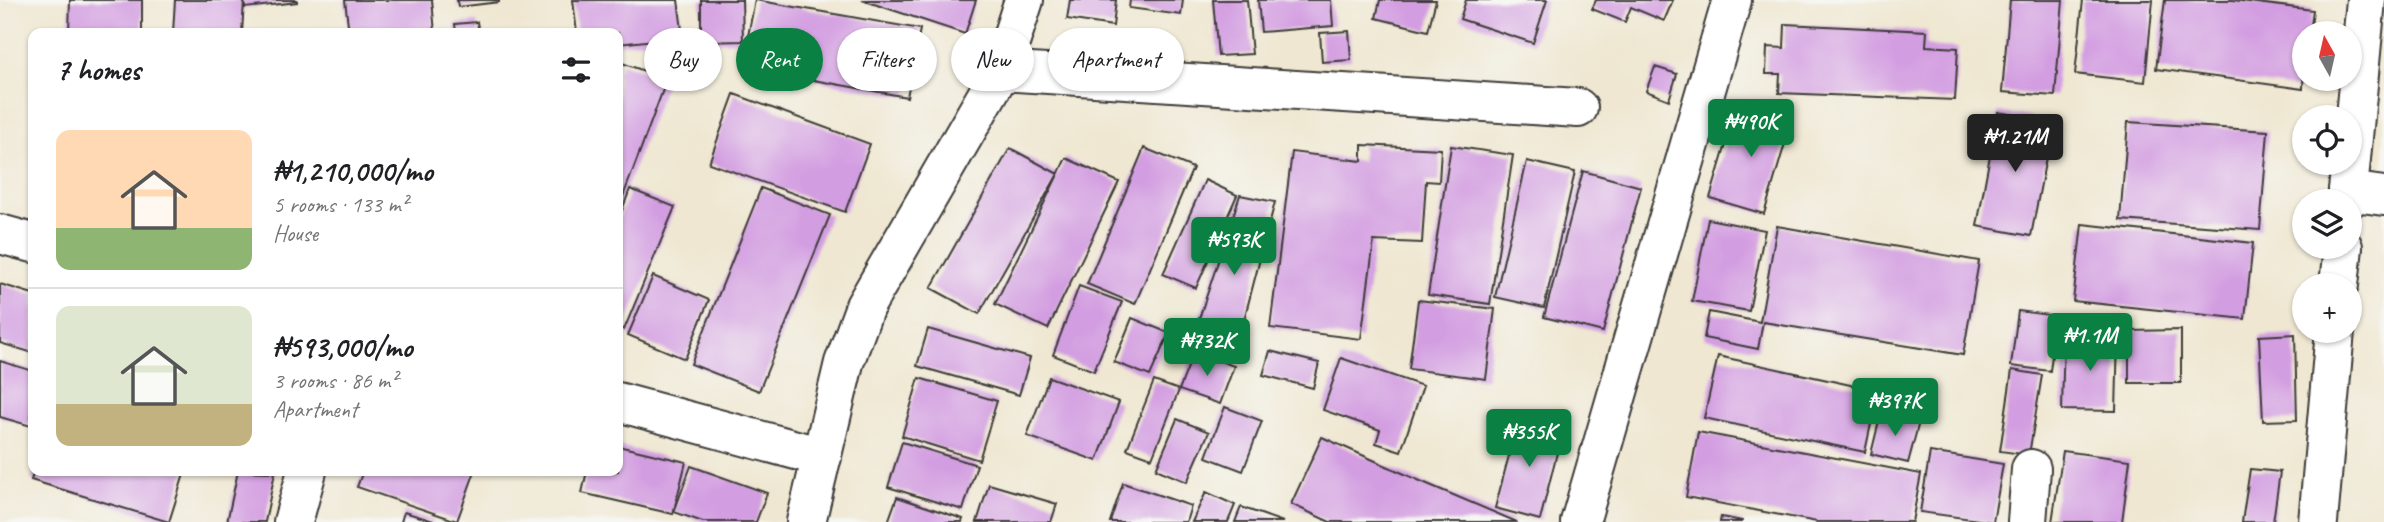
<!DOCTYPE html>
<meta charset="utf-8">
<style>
:root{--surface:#fff;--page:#f6f6f6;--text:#202124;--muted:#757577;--line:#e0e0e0;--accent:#0b8043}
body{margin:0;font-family:Caveat,sans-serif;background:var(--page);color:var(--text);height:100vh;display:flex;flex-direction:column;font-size:26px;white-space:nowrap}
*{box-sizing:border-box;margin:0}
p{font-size:23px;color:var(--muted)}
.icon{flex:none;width:38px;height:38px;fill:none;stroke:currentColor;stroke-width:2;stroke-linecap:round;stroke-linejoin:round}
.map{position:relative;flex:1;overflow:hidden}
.details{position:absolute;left:28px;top:28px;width:595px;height:448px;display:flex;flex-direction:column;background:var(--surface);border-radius:14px;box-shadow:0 2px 5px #0004}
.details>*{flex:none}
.guide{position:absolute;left:644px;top:28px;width:665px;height:63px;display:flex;gap:14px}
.needle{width:46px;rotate:352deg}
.controls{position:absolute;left:2292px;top:21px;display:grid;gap:14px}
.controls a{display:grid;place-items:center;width:70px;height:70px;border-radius:50%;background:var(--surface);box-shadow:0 2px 5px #0004;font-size:35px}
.price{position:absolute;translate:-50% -60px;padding:0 16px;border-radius:7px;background:var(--accent);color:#fff;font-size:23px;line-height:46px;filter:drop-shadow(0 2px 4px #0008)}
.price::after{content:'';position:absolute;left:50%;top:42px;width:21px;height:16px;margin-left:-10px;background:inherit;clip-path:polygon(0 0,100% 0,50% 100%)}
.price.current{background:#222;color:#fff}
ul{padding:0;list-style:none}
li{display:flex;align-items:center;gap:21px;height:175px;padding:0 28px}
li+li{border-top:2px solid var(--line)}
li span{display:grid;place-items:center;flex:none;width:196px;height:140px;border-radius:14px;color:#555}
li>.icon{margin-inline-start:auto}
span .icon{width:84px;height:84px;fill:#fffc;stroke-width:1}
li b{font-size:30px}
h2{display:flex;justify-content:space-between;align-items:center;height:84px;padding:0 28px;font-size:30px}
.tag{padding:0 24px;border-radius:32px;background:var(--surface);box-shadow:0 2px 5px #0004;font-size:24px;line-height:63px}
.tag.current{background:var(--accent);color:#fff}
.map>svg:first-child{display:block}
.building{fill:#d39ee1}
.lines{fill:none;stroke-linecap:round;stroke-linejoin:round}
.minor-casing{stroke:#3c3a37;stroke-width:42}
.minor{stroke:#fff;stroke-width:38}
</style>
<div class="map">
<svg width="2384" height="522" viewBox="0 0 2384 522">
<rect width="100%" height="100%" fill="#f6f6f2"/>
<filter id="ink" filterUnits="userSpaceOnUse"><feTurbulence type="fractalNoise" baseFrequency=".0143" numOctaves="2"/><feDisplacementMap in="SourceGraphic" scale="14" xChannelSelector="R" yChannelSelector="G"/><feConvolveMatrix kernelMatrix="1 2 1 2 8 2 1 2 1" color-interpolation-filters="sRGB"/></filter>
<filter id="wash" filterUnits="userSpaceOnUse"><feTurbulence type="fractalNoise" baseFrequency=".00686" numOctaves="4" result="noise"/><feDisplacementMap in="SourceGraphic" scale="28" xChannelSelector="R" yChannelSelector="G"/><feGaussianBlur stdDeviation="1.57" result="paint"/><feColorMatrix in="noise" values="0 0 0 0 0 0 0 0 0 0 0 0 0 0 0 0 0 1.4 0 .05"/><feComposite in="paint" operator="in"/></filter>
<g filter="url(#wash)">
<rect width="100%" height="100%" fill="#efe7d1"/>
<g id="blocks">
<g class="building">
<polygon points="70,0 142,0 142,33 69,33"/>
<polygon points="175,0 297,0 297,2 245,8 244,1 242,33 173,33"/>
<polygon points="345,0 432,0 435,33 349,33"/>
<polygon points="457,0 499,0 499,2 458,7"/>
<polygon points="573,0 678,0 683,37 618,44 618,33 577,33"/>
<polygon points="701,0 742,0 743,41 701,42"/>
<polygon points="755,0 920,29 907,97 742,67"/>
<polygon points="862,0 976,0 965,34"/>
<polygon points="1070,0 1116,0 1113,26 1067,19"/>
<polygon points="1130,0 1183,0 1181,15 1129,8"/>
<polygon points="1213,0 1247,0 1252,54 1218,56"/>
<polygon points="1258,0 1331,0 1333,26 1261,32"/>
<polygon points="1380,0 1436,0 1428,31 1376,18"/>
<polygon points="1466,0 1547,0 1533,43 1460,19"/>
<polygon points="1596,0 1673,0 1664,21 1631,7 1625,22 1592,9"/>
<polygon points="2010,0 2063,0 2055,96 2002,92"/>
<polygon points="2083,0 2153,0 2145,82 2075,74"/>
<polygon points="2165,0 2233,0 2313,10 2310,33 2305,33 2303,89 2156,69"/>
<polygon points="477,22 479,33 456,33 455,24"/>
<polygon points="1785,24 1927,31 1926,46 1958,48 1955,100 1779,93 1780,74 1766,74 1767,47 1784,48"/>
<polygon points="1349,31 1351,60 1322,62 1320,33"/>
<polygon points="622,63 667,79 618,210 618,73"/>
<polygon points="1655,67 1677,74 1669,100 1646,91"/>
<polygon points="734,94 870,144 845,212 709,163"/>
<polygon points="1738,104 1792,120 1764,214 1710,198"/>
<polygon points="1998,112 2053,121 2031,236 1977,226"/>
<polygon points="2128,122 2268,131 2260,230 2120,220"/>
<polygon points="1362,145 1441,149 1439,182 1426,181 1422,243 1374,241 1361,339 1270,328 1292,152 1362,161"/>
<polygon points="1451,146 1513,155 1490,304 1428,295"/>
<polygon points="1010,148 1058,174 979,314 931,288"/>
<polygon points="1144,148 1193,168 1135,304 1087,284"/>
<polygon points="1066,158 1119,182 1048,329 995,304"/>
<polygon points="1527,161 1575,172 1544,308 1495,297"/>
<polygon points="1583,171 1641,187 1603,332 1544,317"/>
<polygon points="1205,180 1237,195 1196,288 1163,274"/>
<polygon points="761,188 830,215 759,391 691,364"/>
<polygon points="630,189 675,207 624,330 618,327 618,221"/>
<polygon points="1240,195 1275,202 1235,354 1191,343"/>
<polygon points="1708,219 1765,230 1749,311 1692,301"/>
<polygon points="2082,224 2253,243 2245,319 2073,301"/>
<polygon points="1777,226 1979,261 1963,355 1763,322 1758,349 1704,338 1709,312 1760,322"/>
<polygon points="653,276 709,300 685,359 628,335"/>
<polygon points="0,284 33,294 33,353 0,343"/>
<polygon points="1079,286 1122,302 1094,371 1053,355"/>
<polygon points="1418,300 1495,309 1486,379 1409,369"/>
<polygon points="2018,311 2057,316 2050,371 2011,366"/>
<polygon points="1132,318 1169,333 1150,376 1114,362"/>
<polygon points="928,329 1030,358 1019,395 917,366"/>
<polygon points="2181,330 2181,383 2129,383 2129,331"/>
<polygon points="2295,334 2297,420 2263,421 2259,336"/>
<polygon points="2064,335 2118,336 2116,411 2062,410"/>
<polygon points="1270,351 1319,363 1313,388 1263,375"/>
<polygon points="1194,352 1234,366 1220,404 1179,390"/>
<polygon points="1718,356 1878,391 1865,452 1704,418"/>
<polygon points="1341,358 1423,386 1401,451 1376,443 1380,430 1323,410"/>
<polygon points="0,361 33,371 31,426 0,417"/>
<polygon points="2012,370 2042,375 2029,455 2000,451"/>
<polygon points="1049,377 1119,402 1097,461 1027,436"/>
<polygon points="919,378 997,401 979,460 902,436"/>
<polygon points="1154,381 1179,390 1152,458 1127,449"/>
<polygon points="1225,407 1262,421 1243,471 1206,457"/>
<polygon points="1881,413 1919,422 1908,463 1871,454"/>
<polygon points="1519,418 1563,429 1540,520 1495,508"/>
<polygon points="1177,419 1209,432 1187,482 1156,469"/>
<polygon points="1698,432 1921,474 1912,522 1817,522 1686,497"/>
<polygon points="1322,437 1418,480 1517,522 1330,522 1291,504"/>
<polygon points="902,442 977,465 963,510 888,487"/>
<polygon points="618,446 686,462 673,514 582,493 587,471 618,471"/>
<polygon points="2063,451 2130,460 2122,522 2052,522"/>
<polygon points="1930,452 2003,464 1993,522 1920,512"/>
<polygon points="691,466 767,493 756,522 703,522 674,512"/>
<polygon points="2250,469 2280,472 2273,522 2242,522"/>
<polygon points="34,471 185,471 169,522 31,480"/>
<polygon points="238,471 275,472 265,522 227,522"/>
<polygon points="363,471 475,471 457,521 357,487"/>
<polygon points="1123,483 1191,506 1186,522 1110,522"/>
<polygon points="989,484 1057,504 1051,522 977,522"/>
<polygon points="1206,492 1235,505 1228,522 1192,522"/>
<polygon points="897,497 963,519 962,522 888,522"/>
<polygon points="1241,507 1283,522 1235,522"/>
<polygon points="404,512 434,521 434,522 401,522"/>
<polygon points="1721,517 1742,521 1741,522 1720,522"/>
</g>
</g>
</g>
<g filter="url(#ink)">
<use href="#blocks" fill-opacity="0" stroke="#3c3a37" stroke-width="2"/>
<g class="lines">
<defs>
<g id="minor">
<polyline points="1001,71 1578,108"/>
<polyline points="2348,191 2384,196"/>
<polyline points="2347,201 2366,0"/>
<polyline points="0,234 33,243"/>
<polyline points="2339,285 2343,247"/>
<polyline points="618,402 822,457"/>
<polyline points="293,522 307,471"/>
<polyline points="806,522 844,363 865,306 1001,71 1024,0"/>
<polyline points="1580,522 1732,0"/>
<polyline points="2027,522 2031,469"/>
<polyline points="2318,522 2335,331"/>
</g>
</defs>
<use href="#minor" class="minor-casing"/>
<use href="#minor" class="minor"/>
</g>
</g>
</svg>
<div class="controls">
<a><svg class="needle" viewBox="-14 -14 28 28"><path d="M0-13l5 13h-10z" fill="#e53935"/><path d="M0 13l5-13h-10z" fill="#757577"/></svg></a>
<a><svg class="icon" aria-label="locate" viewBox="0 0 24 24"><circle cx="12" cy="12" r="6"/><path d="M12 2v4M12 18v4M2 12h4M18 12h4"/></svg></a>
<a><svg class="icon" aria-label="layers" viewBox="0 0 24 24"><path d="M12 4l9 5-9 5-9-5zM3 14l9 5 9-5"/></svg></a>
<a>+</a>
</div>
<b class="price" style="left:1751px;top:159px">₦490K</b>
<b class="price current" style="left:2015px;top:174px">₦1.21M</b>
<b class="price" style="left:1234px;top:277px">₦593K</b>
<b class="price" style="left:2090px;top:373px">₦1.1M</b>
<b class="price" style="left:1207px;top:378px">₦732K</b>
<b class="price" style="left:1895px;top:438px">₦397K</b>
<b class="price" style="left:1529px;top:469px">₦355K</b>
<div class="guide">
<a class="tag">Buy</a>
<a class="tag current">Rent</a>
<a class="tag">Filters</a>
<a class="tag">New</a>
<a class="tag">Apartment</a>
</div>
<section class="details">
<h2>7 homes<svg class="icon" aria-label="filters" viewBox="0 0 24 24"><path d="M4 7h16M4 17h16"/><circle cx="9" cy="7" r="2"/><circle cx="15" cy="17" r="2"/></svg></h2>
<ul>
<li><span style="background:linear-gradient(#ffd9b3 70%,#8fb573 0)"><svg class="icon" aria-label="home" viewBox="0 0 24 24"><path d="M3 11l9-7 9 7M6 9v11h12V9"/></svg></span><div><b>₦1,210,000/mo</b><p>5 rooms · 133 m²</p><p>House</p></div></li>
<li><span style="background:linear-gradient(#dfe7d0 70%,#c2b280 0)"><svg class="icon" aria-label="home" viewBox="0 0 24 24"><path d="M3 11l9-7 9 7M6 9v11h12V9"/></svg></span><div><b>₦593,000/mo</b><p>3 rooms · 86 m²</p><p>Apartment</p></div></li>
</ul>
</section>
</div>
